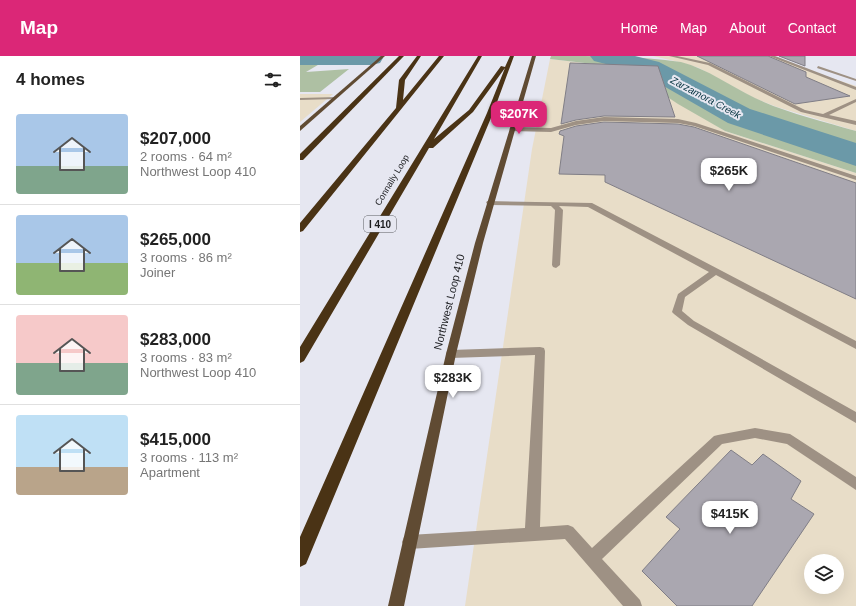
<!DOCTYPE html>
<meta charset="utf-8">
<style>
:root{--surface:#fff;--page:#f6f6f6;--text:#222;--muted:#767676;--line:#e0e0e0;--accent:#db2777}
body{margin:0;font-family:Arial,sans-serif;background:var(--page);color:var(--text);height:100vh;display:flex;flex-direction:column;font-size:15px;white-space:nowrap}
*{box-sizing:border-box;margin:0}
p{font-size:13px;color:var(--muted)}
.icon{flex:none;width:22px;height:22px;fill:none;stroke:currentColor;stroke-width:2;stroke-linecap:round;stroke-linejoin:round}
.map{position:relative;flex:1;overflow:hidden}
.details{display:flex;flex-direction:column;background:var(--surface);width:300px}
.details>*{flex:none}
.buttons{position:absolute;left:504px;top:498px;display:grid;gap:8px}
.buttons a{display:grid;place-items:center;width:40px;height:40px;border-radius:50%;background:var(--surface);box-shadow:0 4px 16px #0002;font-size:20px}
.price{position:absolute;translate:-50% -34px;padding:0 9px;border-radius:8px;background:#fff;color:#222;font-size:13px;line-height:26px;filter:drop-shadow(0 1px 2px #0008)}
.price::after{content:'';position:absolute;left:50%;top:24px;width:12px;height:9px;margin-left:-6px;background:inherit;clip-path:polygon(0 0,100% 0,50% 100%)}
.price.on{background:var(--accent);color:#fff}
ul{padding:0;list-style:none}
li{display:flex;align-items:center;gap:12px;height:100px;padding:0 16px}
li+li{border-top:1px solid var(--line)}
li span{display:grid;place-items:center;flex:none;width:112px;height:80px;border-radius:4px;color:#555}
li>.icon{margin-inline-start:auto}
span .icon{width:48px;height:48px;fill:#fffc;stroke-width:1}
li b{font-size:17px}
h2{display:flex;justify-content:space-between;align-items:center;height:48px;padding:0 16px;font-size:17px}
header{display:flex;align-items:center;gap:24px;box-sizing:border-box;height:56px;padding:0 20px;background:var(--accent);color:#fff}
header strong{font-size:19px}
nav{display:flex;gap:22px;margin-inline-start:auto;font-size:14px}
main{display:flex;flex:1;min-height:0}
.map>svg:first-child{display:block}
.commercial{fill:#e8ddc8;fill-rule:evenodd}
.green{fill:#aec0a3}
.lines{fill:none;stroke-linecap:round;stroke-linejoin:round}
.river{fill:#6b99a8;fill-rule:evenodd}
.building{fill:#aaa7b0;stroke:#807e86}
.minor{fill:#9e9184;fill-rule:evenodd}
.major{fill:#604b33;fill-rule:evenodd}
.highway{fill:#4a3315;fill-rule:evenodd}
.labels{text-anchor:middle;stroke-width:4;stroke-linejoin:round;paint-order:stroke}
.far-street-label{font-size:9px;fill:#1c1d20;stroke:#e6e7f1}
.far-water-label{font-size:10px;font-style:italic;fill:#063340;stroke:#e6e7f1}
.shield{fill:#e6e7f1;stroke:#595a5f;stroke-width:1}
.shield-label{font-size:10px;font-weight:bold;fill:#1c1d20}
.street-label{font-size:11px;fill:#1c1d20;stroke:#e6e7f1}
</style>
<header>
<strong>Map</strong>
<nav><a>Home</a><a>Map</a><a>About</a><a>Contact</a></nav>
</header>
<main>
<section class="details">
<h2>4 homes<svg class="icon" aria-label="filters" viewBox="0 0 24 24"><path d="M4 7h16M4 17h16"/><circle cx="9" cy="7" r="2"/><circle cx="15" cy="17" r="2"/></svg></h2>
<ul>
<li><span style="background:linear-gradient(#a9c7e8 65%,#7fa58c 0)"><svg class="icon" aria-label="home" viewBox="0 0 24 24"><path d="M3 11l9-7 9 7M6 9v11h12V9"/></svg></span><div><b>$207,000</b><p>2 rooms · 64 m²</p><p>Northwest Loop 410</p></div></li>
<li><span style="background:linear-gradient(#a9c7e8 60%,#8fb573 0)"><svg class="icon" aria-label="home" viewBox="0 0 24 24"><path d="M3 11l9-7 9 7M6 9v11h12V9"/></svg></span><div><b>$265,000</b><p>3 rooms · 86 m²</p><p>Joiner</p></div></li>
<li><span style="background:linear-gradient(#f6c9c9 60%,#7fa58c 0)"><svg class="icon" aria-label="home" viewBox="0 0 24 24"><path d="M3 11l9-7 9 7M6 9v11h12V9"/></svg></span><div><b>$283,000</b><p>3 rooms · 83 m²</p><p>Northwest Loop 410</p></div></li>
<li><span style="background:linear-gradient(#bfe0f5 65%,#b9a48a 0)"><svg class="icon" aria-label="home" viewBox="0 0 24 24"><path d="M3 11l9-7 9 7M6 9v11h12V9"/></svg></span><div><b>$415,000</b><p>3 rooms · 113 m²</p><p>Apartment</p></div></li>
</ul>
</section>
<div class="map">
<svg width="556" height="550" viewBox="0 0 556 550">
<rect width="100%" height="100%" fill="#e6e7f1"/>
<g class="commercial">
<polygon points="353,0 474,0 513,16 556,30 556,75 477,51 454,42 399,12 383,7"/>
<path d="M250,3l52,6 34,11 89,55 131,42v433h-391l67,-457zM511,505h26v26h-26z"/>
<polygon points="0,38 33,38 0,66"/>
</g>
<g class="green">
<polygon points="0,0 33,0 6,16 49,13 20,36 0,36"/>
<path d="M251,0c43,0 88,0 130,6 27,7 49,24 74,36 32,15 67,23 101,33v42l-131,-42 -47,-27 -42,-28 -34,-11 -52,-6z"/>
</g>
<g class="lines">
<g class="river">
<polygon points="0,0 82,0 83,2 80,7 71,9 0,9"/>
<polygon points="290,0 335,0 359,6 450,53 556,87 556,110 428,67 341,17 294,5"/>
</g>
</g>
<g class="building">
<polygon points="397,0 468,0 506,16 506,21 550,40 495,48"/>
<polygon points="479,0 505,0 505,10"/>
<polygon points="270,7 358,10 375,61 304,60 276,64 261,68"/>
<polygon points="304,66 378,68 394,71 556,127 556,243 305,126 305,119 259,118 264,80 259,78 260,75 276,70"/>
<polygon points="431,394 452,409 463,398 501,425 491,443 514,458 452,550 377,550 342,515 380,473 366,461"/>
</g>
<g class="lines">
<g class="minor">
<polygon points="369,0 377,0 410,7 505,54 523,58 556,43 556,46 529,59 556,65 556,69 501,56 408,9"/>
<polygon points="469,0 475,0 556,31 556,34"/>
<polygon points="518,10 556,23 556,25 517,12"/>
<polygon points="37,41 35,43 0,44 0,42"/>
<polygon points="304,61 378,63 396,67 556,120 556,124 394,70 378,67 304,65 276,69 251,76 212,75 209,73 212,71 251,72 276,65"/>
<polygon points="187,145 292,147 556,285 556,293 416,219 385,241 382,255 394,265 556,356 556,367 388,269 374,258 372,256 378,238 409,216 288,151 259,150 263,154 260,209 256,212 253,211 252,209 255,154 251,150 190,149 186,147"/>
<polygon points="240,291 244,292 245,295 240,471 268,469 273,471 292,492 414,380 418,379 455,372 490,378 556,421 556,434 487,388 455,382 422,388 302,503 340,544 342,550 323,550 265,483 109,493 104,491 102,486 104,481 109,479 225,472 235,299 151,302 147,301 146,298 147,295 151,294"/>
</g>
<g class="major">
<polygon points="81,0 85,0 0,75 0,70"/>
<polygon points="232,0 236,0 183,187 156,298 104,550 88,550 146,298 175,187"/>
</g>
<g class="highway">
<polygon points="99,0 104,0 3,104 0,104 0,98"/>
<polygon points="117,0 121,0 105,24 103,44 139,0 144,0 3,175 0,176 0,167 96,52 99,24"/>
<polygon points="178,0 182,0 134,83 169,54 201,10 205,11 210,0 214,0 193,57 6,508 0,511 0,481 187,57 205,12 173,56 133,92 129,92 4,305 0,307 0,291"/>
</g>
</g>
<g class="labels">
<g class="far-street-label">
<text transform="translate(92 124) rotate(-59)" y="3">Connally Loop</text>
</g>
<g class="far-water-label">
<text transform="translate(406 41) rotate(28)" y="4">Zarzamora Creek</text>
</g>
<rect class="shield" x="64" y="160" width="32" height="16" rx="3"/>
<g class="shield-label">
<text x="80" y="172">I 410</text>
</g>
<g class="street-label">
<text transform="translate(149 246) rotate(-76)" y="4">Northwest Loop 410</text>
</g>
</g>
</svg>
<div class="buttons">
<a><svg class="icon" aria-label="layers" viewBox="0 0 24 24"><path d="M12 4l9 5-9 5-9-5zM3 14l9 5 9-5"/></svg></a>
</div>
<b class="price on" style="left:219px;top:79px">$207K</b>
<b class="price" style="left:429px;top:136px">$265K</b>
<b class="price" style="left:153px;top:343px">$283K</b>
<b class="price" style="left:430px;top:479px">$415K</b>
</div>
</main>
